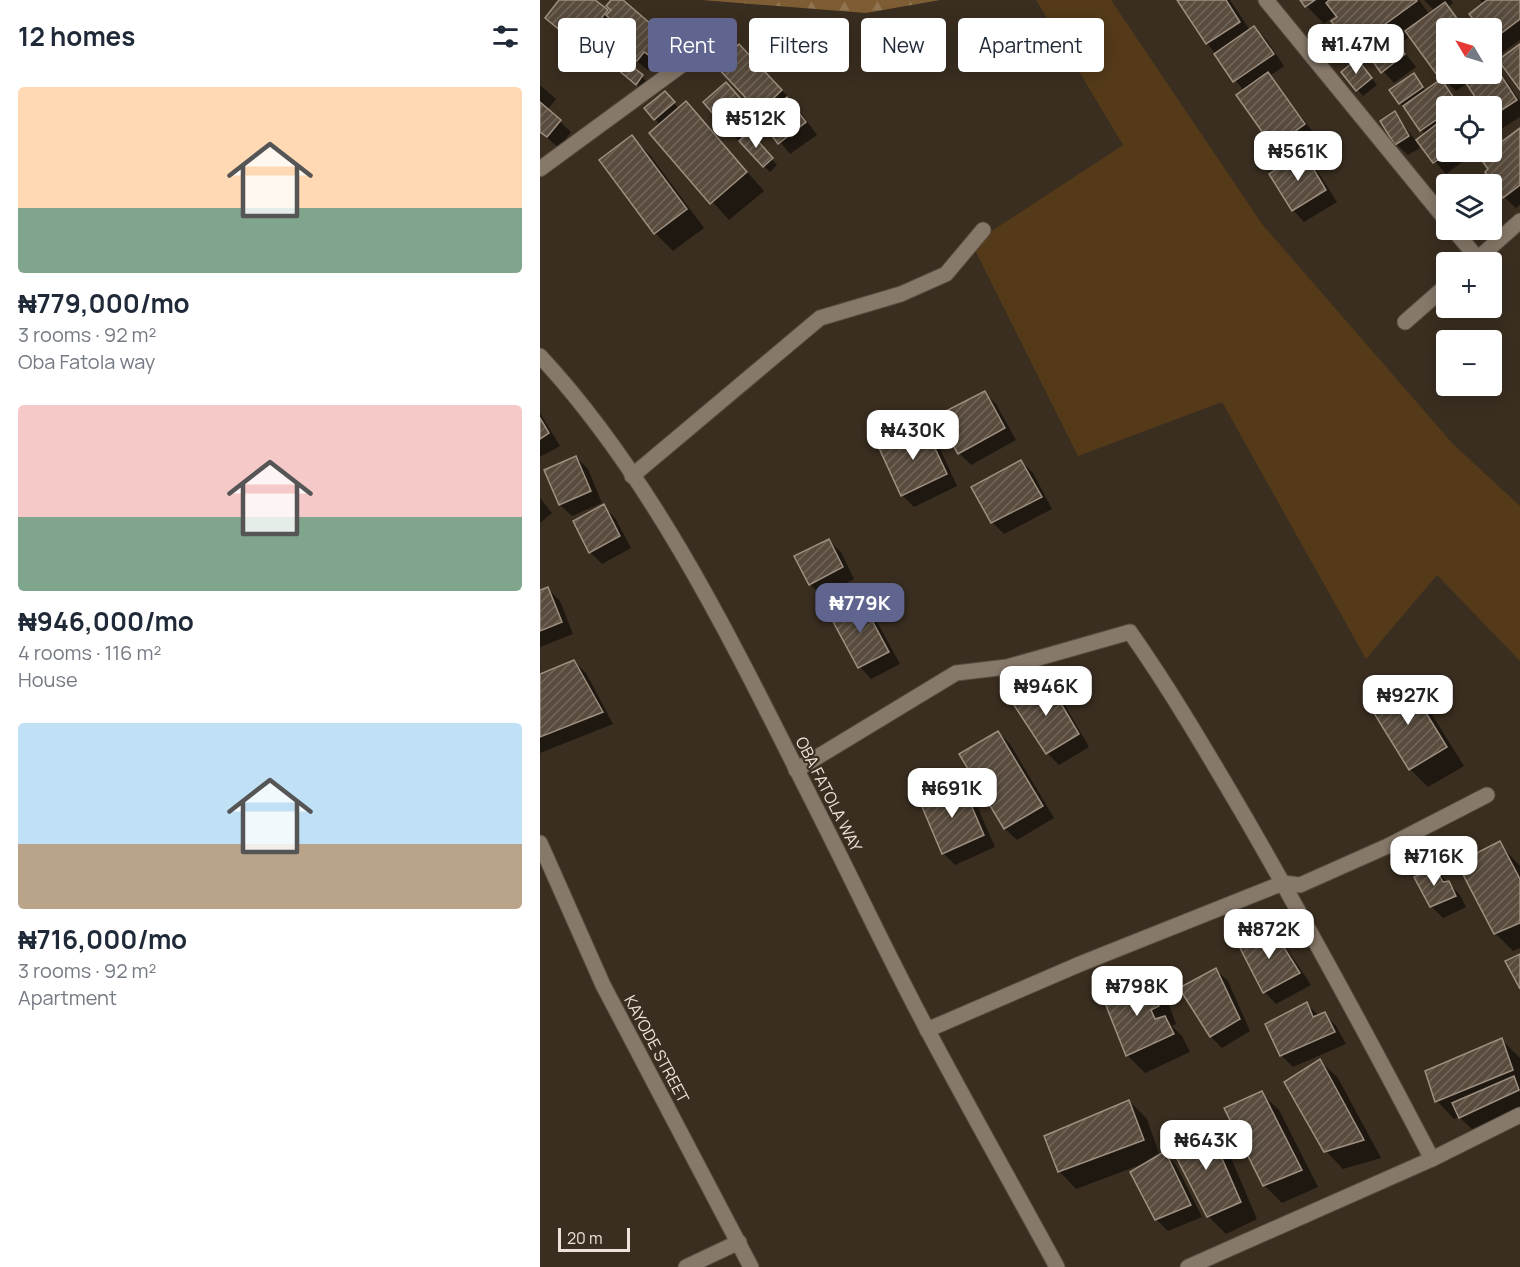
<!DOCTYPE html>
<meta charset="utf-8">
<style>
:root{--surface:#fff;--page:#f6f6f7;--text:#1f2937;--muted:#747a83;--accent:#5f658f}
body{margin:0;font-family:Manrope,sans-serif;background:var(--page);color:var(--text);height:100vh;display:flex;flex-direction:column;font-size:22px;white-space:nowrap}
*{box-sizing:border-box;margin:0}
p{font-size:20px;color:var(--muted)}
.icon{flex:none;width:33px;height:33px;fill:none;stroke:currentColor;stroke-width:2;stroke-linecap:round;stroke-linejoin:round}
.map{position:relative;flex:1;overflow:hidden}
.drawer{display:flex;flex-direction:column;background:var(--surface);width:540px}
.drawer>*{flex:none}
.guide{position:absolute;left:18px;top:18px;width:570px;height:54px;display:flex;gap:12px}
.needle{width:39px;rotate:308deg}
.buttons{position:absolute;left:896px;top:18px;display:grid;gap:12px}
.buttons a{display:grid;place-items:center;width:66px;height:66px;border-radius:6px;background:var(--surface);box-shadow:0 3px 15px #0003;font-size:30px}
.scale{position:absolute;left:18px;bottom:15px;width:72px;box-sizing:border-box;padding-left:6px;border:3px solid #ece4db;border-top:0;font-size:16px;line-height:21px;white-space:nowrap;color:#ece4db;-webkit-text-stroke:4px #3a2e20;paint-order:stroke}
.price{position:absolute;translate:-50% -51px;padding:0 14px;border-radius:12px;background:#fff;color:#222;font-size:20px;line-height:39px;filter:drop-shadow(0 2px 3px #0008)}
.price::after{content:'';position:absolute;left:50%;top:36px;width:18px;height:14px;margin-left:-9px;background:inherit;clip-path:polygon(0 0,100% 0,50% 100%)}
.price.on{background:var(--accent);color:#fff}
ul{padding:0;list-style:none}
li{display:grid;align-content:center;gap:12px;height:318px;padding:0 18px}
li span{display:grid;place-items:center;height:186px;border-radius:6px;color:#555}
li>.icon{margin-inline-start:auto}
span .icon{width:108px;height:108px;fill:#fffc;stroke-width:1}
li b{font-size:26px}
h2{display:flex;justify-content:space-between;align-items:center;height:72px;padding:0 18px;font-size:26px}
.tag{padding:0 21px;border-radius:6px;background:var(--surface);box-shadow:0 3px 15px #0003;font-size:21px;line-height:54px}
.tag.on{background:var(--accent);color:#fff}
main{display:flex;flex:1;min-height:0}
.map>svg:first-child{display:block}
.grass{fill:#543a19}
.forest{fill:url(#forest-firs)}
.shadow{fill:#0007}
.building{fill:url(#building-hatch);stroke:#9e9080;stroke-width:1.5}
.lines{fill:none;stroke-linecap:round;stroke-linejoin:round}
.minor-casing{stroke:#564c40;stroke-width:17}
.minor{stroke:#87796a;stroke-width:15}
.labels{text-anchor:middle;stroke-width:4.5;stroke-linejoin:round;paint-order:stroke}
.street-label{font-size:16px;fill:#ece4db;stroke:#3a2e20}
</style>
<main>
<section class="drawer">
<h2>12 homes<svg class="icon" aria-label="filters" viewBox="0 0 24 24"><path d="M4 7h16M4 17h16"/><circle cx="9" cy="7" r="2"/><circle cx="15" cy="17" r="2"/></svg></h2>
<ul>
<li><span style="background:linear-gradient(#ffd9b3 65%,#7fa58c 0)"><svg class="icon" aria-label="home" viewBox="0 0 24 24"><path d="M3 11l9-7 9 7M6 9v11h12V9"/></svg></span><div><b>₦779,000/mo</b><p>3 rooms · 92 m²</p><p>Oba Fatola way</p></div></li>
<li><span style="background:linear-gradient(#f6c9c9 60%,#7fa58c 0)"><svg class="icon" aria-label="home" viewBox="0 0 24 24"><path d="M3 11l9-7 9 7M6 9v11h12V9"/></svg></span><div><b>₦946,000/mo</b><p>4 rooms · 116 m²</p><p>House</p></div></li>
<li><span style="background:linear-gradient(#bfe0f5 65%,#b9a48a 0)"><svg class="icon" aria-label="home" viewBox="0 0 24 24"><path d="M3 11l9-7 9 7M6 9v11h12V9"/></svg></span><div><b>₦716,000/mo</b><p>3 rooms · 92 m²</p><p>Apartment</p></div></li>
</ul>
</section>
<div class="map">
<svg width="980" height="1267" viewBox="0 0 980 1267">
<defs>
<pattern id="forest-firs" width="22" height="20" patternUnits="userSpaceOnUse" patternTransform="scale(1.5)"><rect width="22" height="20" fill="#7f5d34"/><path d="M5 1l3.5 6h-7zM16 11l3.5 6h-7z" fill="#917451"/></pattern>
<pattern id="building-hatch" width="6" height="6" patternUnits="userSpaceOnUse" patternTransform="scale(1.5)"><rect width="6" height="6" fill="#594c3e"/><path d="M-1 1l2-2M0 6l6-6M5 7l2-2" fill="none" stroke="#716659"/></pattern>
</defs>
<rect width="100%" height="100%" fill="#3a2e20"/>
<polygon class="grass" points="496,0 571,0 722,224 913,444 980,506 980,661 897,575 826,659 682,402 538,456 432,244 583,145"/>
<polygon class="forest" points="162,0 400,0 326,13"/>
<g class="shadow">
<polygon points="21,0 53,0 69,14 73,0 80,0 136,50 122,67 117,62 109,71 93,58 88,38 76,26 52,56 7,18"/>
<polygon points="639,0 690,0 710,30 714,28 726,39 744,66 730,76 776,136 746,158 734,146 698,96 704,91 667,43"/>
<polygon points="761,0 879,0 890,15 895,11 884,0 911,0 913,3 908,7 927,28 906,28 906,74 951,74 951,58 980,101 980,117 961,129 951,119 951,106 943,106 927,83 916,91 898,74 870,36 859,45 876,67 854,83 832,59 828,62 811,44 797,14 784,24"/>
<polygon points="940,0 980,0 980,40 962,53 951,41 951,28 942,28 931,14 944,4"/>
<polygon points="211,58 253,102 277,135 250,154 227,126 214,138 237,165 230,172 193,135 198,96 223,125 225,115 178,66"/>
<polygon points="823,67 837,85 823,96 803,72"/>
<polygon points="84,74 102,77 107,82 102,89"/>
<polygon points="879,81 886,91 901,81 922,106 906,106 906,152 936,152 906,174 878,141 877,142 880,148 868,155 856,144 854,113 876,141 885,134 860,103"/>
<polygon points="0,85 16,99 7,110 31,132 19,148 0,132"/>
<polygon points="130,98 139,109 146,103 224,191 189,220 111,133 121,125 115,119"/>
<polygon points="980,130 980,205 976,208 964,197"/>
<polygon points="92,137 110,155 164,228 133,251 115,233"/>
<polygon points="763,155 775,167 797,202 764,222 753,210"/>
<polygon points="445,393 456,404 476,440 431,465 419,453 398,417"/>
<polygon points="0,413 20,446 0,457"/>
<polygon points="385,428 396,440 417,486 374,507 362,495"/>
<polygon points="36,457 48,469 62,503 32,516 20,505"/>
<polygon points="481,461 493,473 512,509 464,534 452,522"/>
<polygon points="0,498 12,513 0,523"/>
<polygon points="63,506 75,518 91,548 62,564 50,552"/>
<polygon points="289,541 301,552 314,579 282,596 270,584"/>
<polygon points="8,589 20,601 33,634 0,647 0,592"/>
<polygon points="321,602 332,613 360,664 331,679 320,667 292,617"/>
<polygon points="34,661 46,673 73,724 0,753 0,676"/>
<polygon points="506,681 518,693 549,747 519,765 507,753"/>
<polygon points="867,684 884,702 924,766 888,787 870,769"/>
<polygon points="458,732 470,744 514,818 477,840 465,829 421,754"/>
<polygon points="421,785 433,797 455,847 415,865 403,853"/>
<polygon points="959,843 980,866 980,948 973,951 955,933"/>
<polygon points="895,869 920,895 926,907 903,918 891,906"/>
<polygon points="731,929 742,941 771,985 736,1004 725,992"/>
<polygon points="676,970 688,981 710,1031 682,1048 671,1037"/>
<polygon points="608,980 626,997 636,1024 632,1026 642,1036 650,1052 605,1073 587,1055"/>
<polygon points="767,1004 779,1016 785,1014 796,1026 806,1044 753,1067 741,1055"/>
<polygon points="962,1040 980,1058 980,1107 932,1129 919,1117 914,1119 897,1101"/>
<polygon points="780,1061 798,1078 841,1158 803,1169 786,1151"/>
<polygon points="721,1093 739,1110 778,1187 742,1203 724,1185"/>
<polygon points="589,1101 607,1119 620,1156 624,1153 636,1165 662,1217 628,1231 616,1219 605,1163 536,1189 519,1171"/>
<polygon points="667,1126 685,1144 717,1219 686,1234 668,1216"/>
</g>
<g class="building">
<polygon points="19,0 55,0 68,10 39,46 5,18"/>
<polygon points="71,0 83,0 126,37 110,56 104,52 97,61 79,46 87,37 69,22 71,20 66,15 71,10 66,6"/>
<polygon points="637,0 686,0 700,22 666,44"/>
<polygon points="760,0 775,0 765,7"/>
<polygon points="789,0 876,0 877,1 833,33 831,30 810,45 791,21 797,17 786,3"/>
<polygon points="947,0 980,0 980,19 951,41 951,28 940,28 929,14"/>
<polygon points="905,2 924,28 906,28 906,68 897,75 865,31"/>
<polygon points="714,26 734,54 693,82 674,54"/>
<polygon points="850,34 865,54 841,73 826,52"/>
<polygon points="199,44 242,90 219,112 176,66"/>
<polygon points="980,44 980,90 958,60"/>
<polygon points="817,59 832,78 816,91 801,72"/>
<polygon points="84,60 103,75 96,85 77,69"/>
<polygon points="951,60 977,100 951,117 951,106 941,106 920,74 951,74"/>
<polygon points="728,72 765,124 733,147 696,95"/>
<polygon points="874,73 883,87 859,104 849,90"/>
<polygon points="901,79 918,104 906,106 906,113 880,131 863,106"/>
<polygon points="186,82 215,115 192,136 163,102"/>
<polygon points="125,91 135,102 114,120 104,108"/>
<polygon points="247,97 266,122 238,144 219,118"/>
<polygon points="146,101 207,172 170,204 109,133"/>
<polygon points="0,102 21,120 7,137 0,132"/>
<polygon points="855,111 869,136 855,145 840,121"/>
<polygon points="906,117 906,152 909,152 893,163 876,140"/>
<polygon points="980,128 980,185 963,198 945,172 948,169 940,158"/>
<polygon points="209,131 233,158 223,167 199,141"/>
<polygon points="92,135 147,209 114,234 59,160"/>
<polygon points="764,153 786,190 752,211 729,174"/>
<polygon points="445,391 465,428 418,454 396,416"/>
<polygon points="0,418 9,433 0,439"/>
<polygon points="385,427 407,474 361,496 339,448"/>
<polygon points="36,456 51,491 19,505 4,470"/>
<polygon points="481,460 502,497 451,523 431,487"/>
<polygon points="64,504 80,536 49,553 33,521"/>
<polygon points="289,539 303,567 269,585 254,556"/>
<polygon points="8,587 22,622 0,631 0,590"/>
<polygon points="321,600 349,652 318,668 290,616"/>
<polygon points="34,660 63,712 0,737 0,674"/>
<polygon points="507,680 539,734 506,754 472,702"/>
<polygon points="867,682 907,747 869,770 829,705"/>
<polygon points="458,731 503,806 464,829 419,754"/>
<polygon points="422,784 444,835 402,854 380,802"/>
<polygon points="960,841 980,879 980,923 954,934 917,863"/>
<polygon points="895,867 903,882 909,881 916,896 890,907 874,877"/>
<polygon points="731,927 760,973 723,993 699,946"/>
<polygon points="980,954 980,989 965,961"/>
<polygon points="676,968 700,1019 670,1037 639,988"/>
<polygon points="608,978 619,1006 611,1010 615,1019 625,1016 634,1034 586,1056 563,998"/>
<polygon points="767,1002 773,1017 785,1012 795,1032 740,1056 725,1024"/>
<polygon points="962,1038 973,1070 895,1102 885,1071"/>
<polygon points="780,1059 824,1140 784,1152 744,1082"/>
<polygon points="974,1076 979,1090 919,1118 912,1103"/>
<polygon points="722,1091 762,1170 723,1186 684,1108"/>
<polygon points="589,1100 604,1140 518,1172 504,1136"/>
<polygon points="667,1124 701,1202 667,1217 630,1145"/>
<polygon points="625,1151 651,1205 615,1220 590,1172"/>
</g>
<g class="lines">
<defs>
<g id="minor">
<polyline points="726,0 906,220"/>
<polyline points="0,169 146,62"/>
<polyline points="914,230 938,259"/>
<polyline points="934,262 980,221"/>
<polyline points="865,322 906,286"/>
<path d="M0,356c118,127 199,300 277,454 37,73 72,148 111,221 42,79 86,157 129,236"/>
<polyline points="92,476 280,318 361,294 406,274 443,230"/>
<path d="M256,770l160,-97 51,-6 123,-35c42,60 78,122 115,185 65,113 127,227 187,342"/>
<polyline points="0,843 63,985 211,1267"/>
<polyline points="387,1030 540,964 743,883 760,885 850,845 947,795"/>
<polyline points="146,1267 199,1242"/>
<polyline points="648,1267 892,1159 980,1115"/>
</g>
</defs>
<use href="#minor" class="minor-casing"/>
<use href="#minor" class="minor"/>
</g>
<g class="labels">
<g class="street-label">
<text transform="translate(289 794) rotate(63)" y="6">OBA FATOLA WAY</text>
<text transform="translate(117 1049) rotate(62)" y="6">KAYODE STREET</text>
</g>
</g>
</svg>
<div class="buttons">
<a><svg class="needle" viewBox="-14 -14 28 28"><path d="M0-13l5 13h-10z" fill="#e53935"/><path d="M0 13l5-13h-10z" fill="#747a83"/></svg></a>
<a><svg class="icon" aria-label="locate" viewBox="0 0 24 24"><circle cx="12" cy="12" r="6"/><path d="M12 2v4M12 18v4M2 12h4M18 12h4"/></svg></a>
<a><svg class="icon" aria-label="layers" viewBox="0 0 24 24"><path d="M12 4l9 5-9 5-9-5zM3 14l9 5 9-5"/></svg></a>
<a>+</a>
<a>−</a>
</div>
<div class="scale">20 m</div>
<b class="price" style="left:816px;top:75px">₦1.47M</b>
<b class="price" style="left:216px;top:149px">₦512K</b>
<b class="price" style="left:758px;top:182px">₦561K</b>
<b class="price" style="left:373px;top:461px">₦430K</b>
<b class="price on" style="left:320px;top:634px">₦779K</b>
<b class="price" style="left:506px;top:717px">₦946K</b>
<b class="price" style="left:868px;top:726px">₦927K</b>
<b class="price" style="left:412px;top:819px">₦691K</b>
<b class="price" style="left:894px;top:887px">₦716K</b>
<b class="price" style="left:729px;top:960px">₦872K</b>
<b class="price" style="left:597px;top:1017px">₦798K</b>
<b class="price" style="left:666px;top:1171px">₦643K</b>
<div class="guide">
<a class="tag">Buy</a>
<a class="tag on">Rent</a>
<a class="tag">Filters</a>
<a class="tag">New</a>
<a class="tag">Apartment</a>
</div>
</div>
</main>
